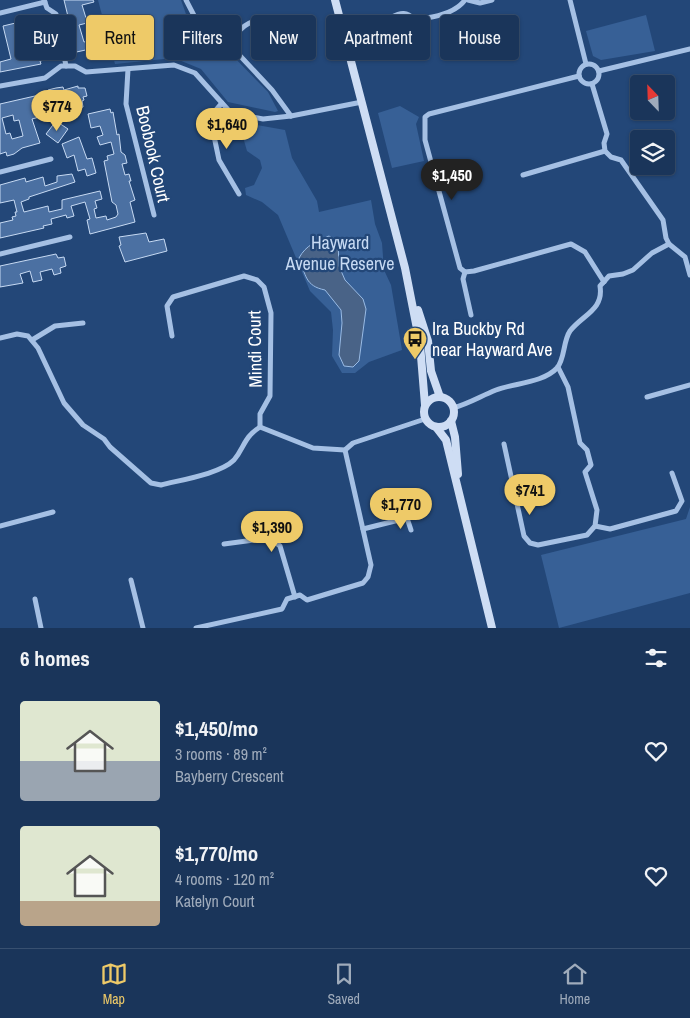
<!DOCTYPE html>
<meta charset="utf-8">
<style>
:root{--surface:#1a355a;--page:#233d60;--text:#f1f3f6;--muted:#9fabbb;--line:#385070;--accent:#eeca68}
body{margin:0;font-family:"Archivo Narrow",sans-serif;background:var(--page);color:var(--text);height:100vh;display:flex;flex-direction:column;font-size:19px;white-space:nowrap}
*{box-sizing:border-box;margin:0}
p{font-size:16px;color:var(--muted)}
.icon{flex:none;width:28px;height:28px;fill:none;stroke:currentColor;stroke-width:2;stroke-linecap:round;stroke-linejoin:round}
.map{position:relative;height:628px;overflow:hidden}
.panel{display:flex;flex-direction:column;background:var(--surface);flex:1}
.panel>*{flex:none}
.top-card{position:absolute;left:15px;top:15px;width:660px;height:45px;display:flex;gap:10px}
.needle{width:32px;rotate:337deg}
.fabs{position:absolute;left:630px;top:75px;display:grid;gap:10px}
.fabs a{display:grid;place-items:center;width:45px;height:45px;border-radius:5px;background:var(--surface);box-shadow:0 1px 4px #0004,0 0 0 1px var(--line);font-size:25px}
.price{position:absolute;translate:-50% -42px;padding:0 11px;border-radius:18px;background:var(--accent);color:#111;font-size:16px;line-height:32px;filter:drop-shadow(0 1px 2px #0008)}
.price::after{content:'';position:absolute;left:50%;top:30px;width:15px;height:11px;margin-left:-8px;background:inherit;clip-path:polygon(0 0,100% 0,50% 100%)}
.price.current{background:#222;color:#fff}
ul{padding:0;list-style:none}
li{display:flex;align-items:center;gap:15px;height:125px;padding:0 20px}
li span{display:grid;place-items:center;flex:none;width:140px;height:100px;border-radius:5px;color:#555}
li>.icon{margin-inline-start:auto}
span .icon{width:60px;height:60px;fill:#fffc;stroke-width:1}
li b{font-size:21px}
h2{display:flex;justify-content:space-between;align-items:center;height:60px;padding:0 20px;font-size:21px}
.tag{padding:0 18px;border-radius:5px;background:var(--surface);box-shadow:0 1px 4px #0004,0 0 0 1px var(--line);font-size:18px;line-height:45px}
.tag.current{background:var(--accent);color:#111}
.menu{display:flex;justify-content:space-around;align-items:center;height:70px;border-top:1px solid var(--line);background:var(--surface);font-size:14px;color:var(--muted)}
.menu a{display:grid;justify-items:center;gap:2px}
.menu .current{color:var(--accent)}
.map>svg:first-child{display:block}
.green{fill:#376096}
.water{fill:#496387;stroke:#99bbe5}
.building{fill:#4b70a2;stroke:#c7daf3;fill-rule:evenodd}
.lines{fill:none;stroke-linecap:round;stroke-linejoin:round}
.street{stroke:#a5c0e4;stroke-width:5}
.secondary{stroke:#ceddf4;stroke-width:8}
.labels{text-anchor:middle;stroke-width:4.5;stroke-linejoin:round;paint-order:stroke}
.street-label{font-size:18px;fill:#fff;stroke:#234778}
.park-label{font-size:18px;fill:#c7daf3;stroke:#234778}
.poi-label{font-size:18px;fill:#fff;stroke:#234778;text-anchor:start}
</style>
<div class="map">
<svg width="690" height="628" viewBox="0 0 690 628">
<rect width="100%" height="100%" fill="#234778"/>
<g class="green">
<polygon points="98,0 181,0 187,17 197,33 226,49 268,92 278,111 275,112 228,102 201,69 174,58 115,64"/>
<polygon points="646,15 655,51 601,60 593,56 586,31"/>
<polygon points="400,106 419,117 416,124 424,161 392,168 378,113"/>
<polygon points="234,121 285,130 292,158 317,201 319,212 371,200 375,224 382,243 384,270 391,285 402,350 369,362 355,373 342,373 332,356 333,330 331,312 310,291 278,215 262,202 246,195 245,188 254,185 262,168 260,160 247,151 241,130"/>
<polygon points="690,507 690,593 559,628 541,555 686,519"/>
</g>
<path class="water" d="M329,236l9,6 1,24 6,14 18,19 3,10 -7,52 -6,6 -9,-1 -5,-11 3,-32 -1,-13 -16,-20c-20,-4 -19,-15 -26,-32 7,-13 18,-17 30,-22z"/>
<g class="building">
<polygon points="64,0 93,0 94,2 82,5 86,18 90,17 91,22 79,25 84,42 103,37 106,48 98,50 100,55 92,57 90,49 72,53 67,35 72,33"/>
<polygon points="31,16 31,19 39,18 41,26 38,27 39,33 35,34 36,37 16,43 20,57 36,53 34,46 46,43 50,59 40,61 41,64 0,72 0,62 11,59 3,26 24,21 24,18"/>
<path d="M78,86v2h7l2,8 -4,1 1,3 -2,1 1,6 -9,3 -2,-5 -29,7 4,3 -15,4 8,24 -18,5 -8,6 -7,2 -1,-4 -6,2v-50l48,-11v-3l8,-2 7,-1 1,3zM13,115l1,6 5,-1 4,16 -11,3 -2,-6 -4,1 -4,-16z"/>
<polygon points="110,109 111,113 113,112 117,135 119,134 121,152 125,155 127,163 122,164 125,175 129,174 131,181 129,181 135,200 130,202 135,222 90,234 87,220 90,219 85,202 71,206 74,216 67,218 66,215 51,219 52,224 43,226 44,228 0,238 0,223 13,220 12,217 16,216 15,212 17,212 14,200 0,203 0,185 25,178 26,182 43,177 45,186 57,182 57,176 72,174 75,182 29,197 29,199 21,202 24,212 48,206 49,212 62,209 62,200 100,191 102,199 95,201 97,208 94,209 96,218 106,216 107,220 116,217 118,214 116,205 112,202 104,161 108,160 107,156 114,154 111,142 100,145 97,137 103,135 100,126 91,128 88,114"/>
<polygon points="56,121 68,129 58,143 46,134"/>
<polygon points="79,137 87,159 92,158 96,173 87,176 85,169 78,171 74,155 67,158 62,144"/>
<polygon points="146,233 149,242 164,239 167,251 125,262 119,246 121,245 119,237"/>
<polygon points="56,254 58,258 64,257 66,266 60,268 61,273 54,275 52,269 40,272 42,280 33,282 30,271 20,274 23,283 0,287 0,266"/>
</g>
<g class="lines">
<g class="street">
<polyline points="44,0 47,8 56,14 66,66 75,66 86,72 174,65 195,73 231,113 263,119 291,116 362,102"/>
<polyline points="186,0 201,29 229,44 272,90 291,116"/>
<polyline points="468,0 480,3 492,0"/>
<polyline points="570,0 586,64"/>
<polyline points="0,13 45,2"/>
<path d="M414,19c-7,-7 -13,-7 -22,-2v5l4,4c8,-1 11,-4 18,-7 3,-2 8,-1 12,-1 14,-2 30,-6 39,-18"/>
<path d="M229,44c15,-23 22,-24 49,-25"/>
<circle cx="589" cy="74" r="10"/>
<polyline points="128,69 126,104 154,215"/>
<polyline points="599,71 690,49"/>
<polyline points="579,76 429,114 425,117 425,140 460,268 465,272 474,271 571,244 585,252 604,282"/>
<polyline points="592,84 607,134 604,143 605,151 611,157 621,160 663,220 666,238 669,244 685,257 690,275"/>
<polyline points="0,86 45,78 61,66 66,66"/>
<polyline points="222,103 210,117 219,160 239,194"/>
<polyline points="0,172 51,159"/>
<polyline points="523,175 605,151"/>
<polyline points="0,254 70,237"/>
<polyline points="465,272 463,279 471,315"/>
<polyline points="172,336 167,306 173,297 244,276 257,280 264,287 271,313 270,396 260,414 260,427"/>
<path d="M0,338l17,-4 11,2 10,12 26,55 19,22 21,14 6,8 41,36 10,2c19,-5 59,-11 73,-25 11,-13 9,-22 26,-33l53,21 32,2 8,-7 72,-24"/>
<polyline points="32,340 55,326 83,323"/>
<polyline points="647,397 690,385"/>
<path d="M453,408c15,-4 28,-12 43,-18 18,-7 47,-7 61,-22 8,-9 6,-27 13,-37 12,-16 34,-21 30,-45l9,-10 14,-2 10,-4 19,-17 17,-9"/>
<polyline points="504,444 524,536 530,543 538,545 587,535 595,526 597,510 585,472 591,465 587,450 580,443 568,387 558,367"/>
<polyline points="407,518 411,530"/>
<polyline points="0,526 53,512"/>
<polyline points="595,526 610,529 676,511 682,501 672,473"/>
<polyline points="363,529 407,518 405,506"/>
<polyline points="224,544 270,538 280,546 295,597"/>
<polyline points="131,580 143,628"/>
<polyline points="35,599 41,628"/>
<polyline points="196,628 282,609 287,599 300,595 307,600 363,583 368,577 371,565 345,450"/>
</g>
<g class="secondary">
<polyline points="335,0 405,268 420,344 425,405"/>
<polyline points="418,310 428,341 431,371 440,397"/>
<circle cx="439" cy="412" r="15"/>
<polyline points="451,421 455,437 458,474"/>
<polyline points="436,427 446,440 492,628"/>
</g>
</g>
<defs>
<symbol id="bus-pin" viewBox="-11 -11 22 30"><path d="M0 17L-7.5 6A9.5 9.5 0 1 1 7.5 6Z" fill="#eeca68" stroke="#234778"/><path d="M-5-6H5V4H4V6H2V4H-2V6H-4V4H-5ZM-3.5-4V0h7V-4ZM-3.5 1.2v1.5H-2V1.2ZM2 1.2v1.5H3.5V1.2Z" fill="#111"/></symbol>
</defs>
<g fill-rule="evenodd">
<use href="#bus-pin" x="401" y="325" width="28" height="38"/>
</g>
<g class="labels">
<g class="street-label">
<text transform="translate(153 154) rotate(77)" y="6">Boobook Court</text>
<text transform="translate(255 349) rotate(-91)" y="6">Mindi Court</text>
</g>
<g class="park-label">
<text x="340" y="249">Hayward<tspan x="340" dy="21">Avenue Reserve</tspan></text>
</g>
<g class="poi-label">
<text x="432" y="335">Ira Buckby Rd<tspan x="432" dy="21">near Hayward Ave</tspan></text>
</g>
</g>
</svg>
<div class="fabs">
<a><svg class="needle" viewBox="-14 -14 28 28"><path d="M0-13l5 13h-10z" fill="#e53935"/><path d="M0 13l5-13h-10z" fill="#9fabbb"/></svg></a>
<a><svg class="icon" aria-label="layers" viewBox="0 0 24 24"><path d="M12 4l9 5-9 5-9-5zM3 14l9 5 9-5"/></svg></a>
</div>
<b class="price" style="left:57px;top:132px">$774</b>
<b class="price" style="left:227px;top:150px">$1,640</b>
<b class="price current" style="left:452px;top:201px">$1,450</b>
<b class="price" style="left:530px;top:516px">$741</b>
<b class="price" style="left:401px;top:530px">$1,770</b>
<b class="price" style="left:272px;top:553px">$1,390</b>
<div class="top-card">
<a class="tag">Buy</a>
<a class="tag current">Rent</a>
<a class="tag">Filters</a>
<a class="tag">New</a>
<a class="tag">Apartment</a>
<a class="tag">House</a>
</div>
</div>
<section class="panel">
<h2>6 homes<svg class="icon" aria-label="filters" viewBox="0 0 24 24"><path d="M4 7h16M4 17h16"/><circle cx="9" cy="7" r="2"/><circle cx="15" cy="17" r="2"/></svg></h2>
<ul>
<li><span style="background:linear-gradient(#dfe7d0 60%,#9aa5b1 0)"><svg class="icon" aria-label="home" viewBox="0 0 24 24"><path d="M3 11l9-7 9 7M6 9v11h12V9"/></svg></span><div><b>$1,450/mo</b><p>3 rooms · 89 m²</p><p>Bayberry Crescent</p></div><svg class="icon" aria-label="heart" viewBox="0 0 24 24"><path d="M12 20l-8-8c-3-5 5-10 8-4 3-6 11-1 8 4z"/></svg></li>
<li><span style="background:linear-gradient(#dfe7d0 75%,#b9a48a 0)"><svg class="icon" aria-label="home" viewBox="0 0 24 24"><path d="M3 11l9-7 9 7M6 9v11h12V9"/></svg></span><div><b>$1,770/mo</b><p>4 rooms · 120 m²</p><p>Katelyn Court</p></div><svg class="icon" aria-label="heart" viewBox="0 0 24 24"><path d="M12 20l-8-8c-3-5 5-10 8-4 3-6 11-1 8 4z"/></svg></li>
</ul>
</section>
<nav class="menu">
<a class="current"><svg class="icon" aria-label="map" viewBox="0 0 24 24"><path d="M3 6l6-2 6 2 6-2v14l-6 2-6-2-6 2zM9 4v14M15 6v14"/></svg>Map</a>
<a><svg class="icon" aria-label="saved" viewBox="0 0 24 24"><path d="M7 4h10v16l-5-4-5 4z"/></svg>Saved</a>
<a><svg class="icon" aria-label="home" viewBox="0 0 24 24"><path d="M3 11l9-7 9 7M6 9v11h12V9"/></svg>Home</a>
</nav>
